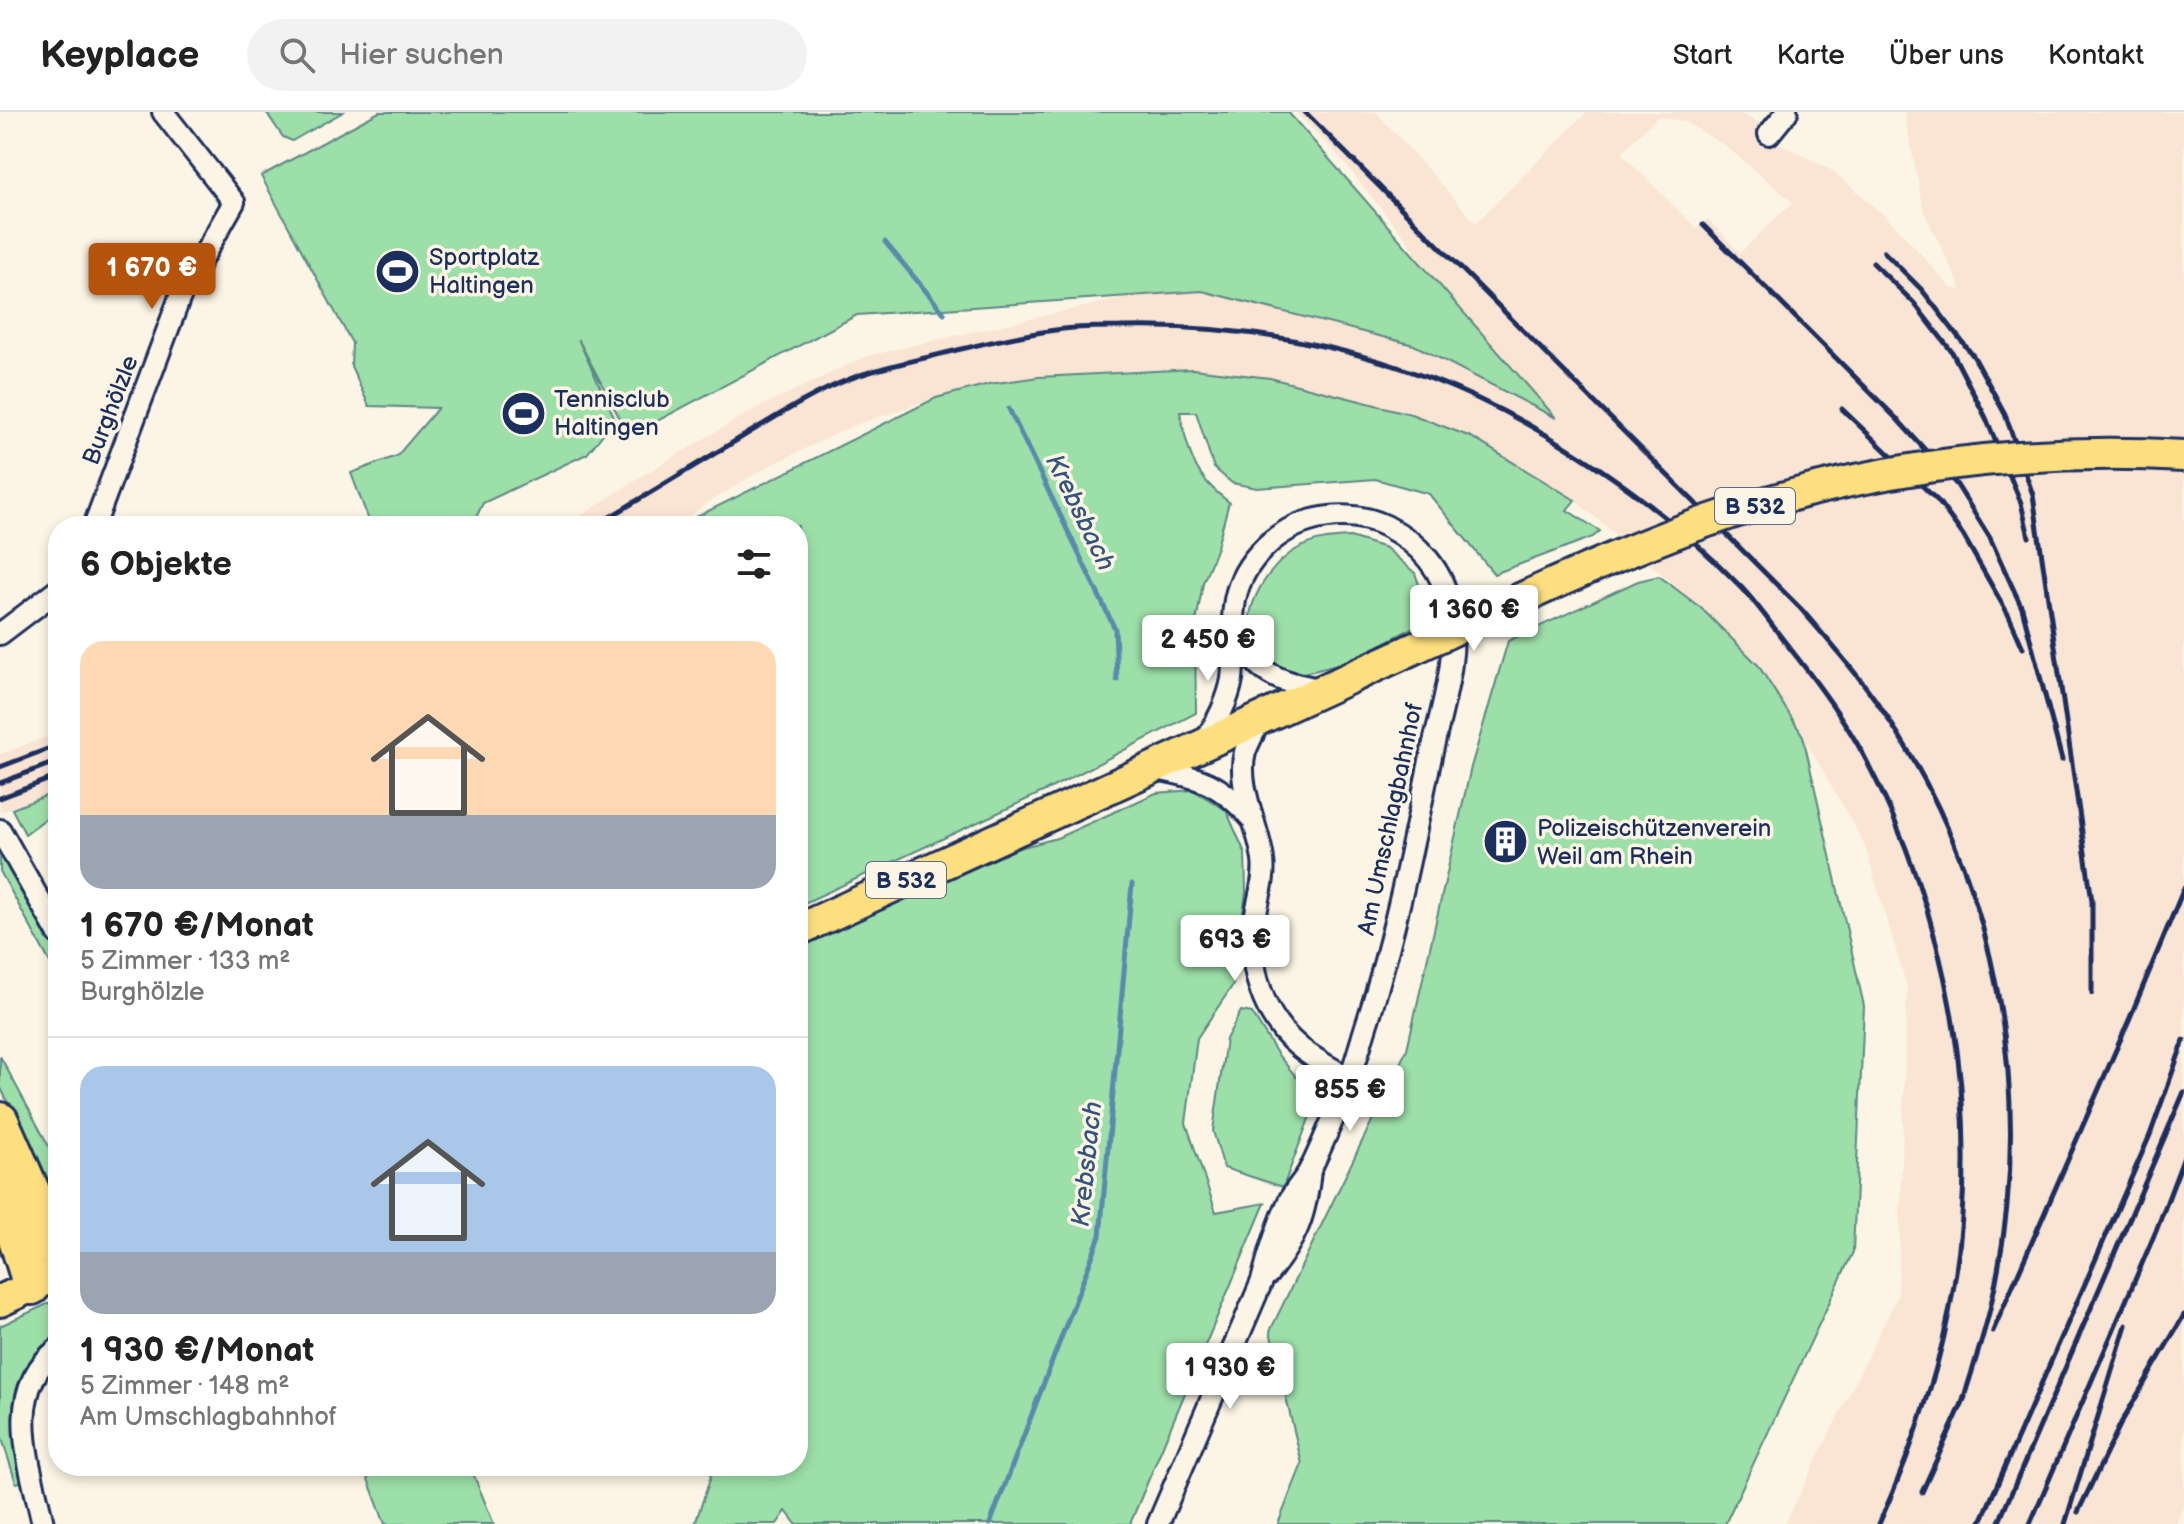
<!DOCTYPE html>
<html lang="de">
<meta charset="utf-8">
<style>
:root{--surface:#fff;--page:#f2f2f2;--text:#222;--muted:#767676;--line:#e0e0e0;--accent:#b45309}
body{margin:0;font-family:"Balsamiq Sans",sans-serif;background:var(--page);color:var(--text);height:100vh;display:flex;flex-direction:column;font-size:30px;white-space:nowrap}
*{box-sizing:border-box;margin:0}
p{font-size:26px;color:var(--muted)}
.icon{flex:none;width:44px;height:44px;fill:none;stroke:currentColor;stroke-width:2;stroke-linecap:round;stroke-linejoin:round}
.map{position:relative;flex:1;overflow:hidden}
.side{position:absolute;left:48px;top:404px;width:760px;height:960px;display:flex;flex-direction:column;background:var(--surface);border-radius:32px;box-shadow:0 4px 12px #0003}
.side>*{flex:none}
.price{position:absolute;translate:-50% -68px;padding:0 18px;border-radius:8px;background:#fff;color:#222;font-size:26px;line-height:52px;filter:drop-shadow(0 2px 4px #0008)}
.price::after{content:'';position:absolute;left:50%;top:48px;width:24px;height:18px;margin-left:-12px;background:inherit;clip-path:polygon(0 0,100% 0,50% 100%)}
.price.current{background:var(--accent);color:#fff}
ul{padding:0;list-style:none}
li{display:grid;align-content:center;gap:16px;height:424px;padding:0 32px}
li+li{border-top:2px solid var(--line)}
li span{display:grid;place-items:center;height:248px;border-radius:24px;color:#555}
li>.icon{margin-inline-start:auto}
span .icon{width:144px;height:144px;fill:#fffc;stroke-width:1}
li b{font-size:34px}
h2{display:flex;justify-content:space-between;align-items:center;height:96px;padding:0 32px;font-size:34px}
header{display:flex;align-items:center;gap:48px;box-sizing:border-box;height:112px;padding:0 40px;background:var(--surface);border-bottom:2px solid var(--line)}
header strong{font-size:38px}
nav{display:flex;gap:44px;margin-inline-start:auto;font-size:28px}
.search{width:560px;height:72px;background:var(--page);display:flex;align-items:center;gap:20px;box-sizing:border-box;padding:0 28px;border-radius:44px;color:var(--muted);font-size:30px}
.map>svg:first-child{display:block}
.built{fill:#fae4d4;fill-rule:evenodd}
.green{fill:#9ddfa9;stroke:#5c8784;stroke-width:2}
.lines{fill:none;stroke-linecap:round;stroke-linejoin:round}
.stream{stroke:#588aad;stroke-width:5}
.minor-casing{stroke:#1b2f5e;stroke-width:26}
.primary-casing{stroke:#1b2f5e;stroke-width:36}
.motorway-casing{stroke:#1b2f5e;stroke-width:42}
.minor{stroke:#fcf5e5;stroke-width:20}
.primary{stroke:#fedf80;stroke-width:30}
.motorway{stroke:#fedf80;stroke-width:36}
.rail{stroke:#1b2f5e;stroke-width:5}
.primary-bridge-casing{stroke:#1b2f5e;stroke-width:36;stroke-linecap:butt}
.primary-bridge{stroke:#fedf80;stroke-width:30}
.labels{text-anchor:middle;stroke-width:7;stroke-linejoin:round;paint-order:stroke}
.shield{fill:#fcf5e5;stroke:#5e6a86;stroke-width:2}
.shield-label{font-size:22px;font-weight:bold;fill:#1b2f5e}
.poi-label{font-size:24px;fill:#1b2f5e;stroke:#fcf5e5;text-anchor:start}
.street-label{font-size:24px;fill:#1b2f5e;stroke:#fcf5e5}
.water-label{font-size:26px;font-style:italic;fill:#34557f;stroke:#fcf5e5}
</style>
<header>
<strong>Keyplace</strong>
<div class="search"><svg class="icon" aria-label="search" viewBox="0 0 24 24"><circle cx="10" cy="10" r="6"/><path d="M15 15l6 6"/></svg>Hier suchen</div>
<nav><a>Start</a><a>Karte</a><a>Über uns</a><a>Kontakt</a></nav>
</header>
<div class="map">
<svg width="2184" height="1412" viewBox="0 0 2184 1412">
<rect width="100%" height="100%" fill="#fcf5e5"/>
<filter id="ink" filterUnits="userSpaceOnUse"><feTurbulence type="fractalNoise" baseFrequency=".0125" numOctaves="2"/><feDisplacementMap in="SourceGraphic" scale="16" xChannelSelector="R" yChannelSelector="G"/><feConvolveMatrix kernelMatrix="1 2 1 2 8 2 1 2 1" color-interpolation-filters="sRGB"/></filter>
<g filter="url(#ink)">
<g class="built">
<path d="M1295,0h81l100,111 111,-111h149l24,11 15,18 58,30 62,54 56,63 11,2 -38,-78 -20,-100h280v1393l-8,19h-391l113,-229 9,-308 -43,-144 -61,-107 -45,-71 -57,-57 -126,-108 -50,-31 -54,-32 -60,-23 -141,-36 -77,-9 -54,1 -100,7 -50,7 -53,14 -84,28 -83,40 -60,36 -33,24h-110l75,-50 114,-67 112,-53 345,-78 260,70 -65,-108 -71,-87zM1658,4l28,6 42,26 65,54 -53,51 -32,-34 -11,10 -73,-73 -1,-5z"/>
<polygon points="58,621 58,679 0,700 0,642"/>
</g>
<g class="green">
<polygon points="266,0 343,0 292,29 283,25"/>
<polygon points="379,0 1288,0 1556,306 1414,233 1202,179 857,203 629,324 578,227 615,307 587,342 483,391 472,414 371,414 351,361 397,344 438,296 369,294 351,254 352,231 261,64"/>
<path d="M1193,257l77,9 141,36 60,23 104,63 -8,10 33,21 -7,6 -99,37 -65,-80 -54,-15 -118,9 -25,-5 -18,-15 -18,-56h-16c8,41 14,65 49,90l-12,45 -14,36 -8,45 1,85 -149,77 -249,116v-380h-120l258,-128 53,-14 50,-7z"/>
<path d="M1350,425l36,11 29,25 16,45c-40,20 -84,49 -129,55 -15,1 -29,-6 -37,-17 -3,-5 -8,-10 -11,-15 -16,-31 16,-77 43,-92 17,-10 35,-11 53,-12z"/>
<polygon points="1659,464 1701,496 1758,553 1803,624 1864,894 1853,1140 1725,1412 1278,1412 1302,1352 1270,1219 1407,937 1471,655 1508,529 1638,469"/>
<polygon points="1193,678 1226,698 1245,741 1246,780 1233,873 1197,926 1186,1011 1216,1100 1265,1091 1130,1412 796,1412 786,1399 777,1412 695,1412 711,1364 705,1354 798,1354 798,835 1004,740 1057,726 1156,681"/>
<polygon points="58,679 58,703 44,708 25,722 12,697"/>
<polygon points="0,739 58,841 58,865 0,759"/>
<polygon points="1241,899 1252,901 1278,943 1303,973 1312,999 1283,1075 1224,1056 1213,1019 1226,927"/>
<polygon points="0,944 58,1051 58,1084 43,1066 0,974"/>
<path d="M58,1187v42c-11,12 -24,24 -34,37 -21,30 -7,71 1,103l-9,2 -16,-51v-106z"/>
<polygon points="363,1354 470,1354 494,1412 385,1412"/>
</g>
<g class="lines">
<g class="stream">
<polyline points="885,130 944,201"/>
<polyline points="1009,297 1115,517 1117,568"/>
<polyline points="990,1412 1100,1124 1132,772"/>
</g>
<defs>
<g id="minor">
<polyline points="1769,22 1787,0"/>
<polyline points="94,414 180,185 234,90 163,0"/>
<path d="M1234,516c24,48 39,52 90,62"/>
<polyline points="0,522 58,478"/>
<path d="M1261,607c-6,11 -12,22 -16,33 -9,35 14,74 18,108 3,21 -7,44 -9,66 -6,42 10,92 44,120 15,13 34,22 51,33"/>
<path d="M1152,656c48,10 66,13 100,51"/>
<polyline points="0,718 58,821"/>
<path d="M1268,1162c29,-36 38,-59 42,-105"/>
<path d="M43,1412c-12,-57 -42,-132 15,-175"/>
<path d="M1158,1412l104,-243c7,-27 15,-54 27,-80 6,-13 17,-22 23,-35 13,-27 24,-55 36,-83 8,-21 13,-42 20,-63 27,-87 45,-176 63,-264 10,-47 29,-100 19,-149 -7,-37 -31,-64 -64,-81 -24,-12 -52,-12 -77,-5 -37,11 -71,46 -75,86 -3,23 1,48 -2,72 -4,24 -17,45 -29,66"/>
</g>
<g id="primary">
<polyline points="798,818 1356,563"/>
<polyline points="0,1189 58,1162"/>
</g>
<g id="motorway">
<polyline points="0,1009 58,1140"/>
<polyline points="0,1073 32,1174"/>
</g>
</defs>
<use href="#minor" class="minor-casing"/>
<use href="#primary" class="primary-casing"/>
<use href="#motorway" class="motorway-casing"/>
<use href="#minor" class="minor"/>
<use href="#primary" class="primary"/>
<use href="#motorway" class="motorway"/>
<g class="rail">
<path d="M1305,0l496,497c25,29 51,58 73,89 125,176 165,401 116,611 -8,33 -19,65 -29,98"/>
<polyline points="1703,113 1897,307 1957,373 1990,426 2022,496 2062,648"/>
<polyline points="1884,140 1922,178 1974,245 2005,302 2033,383 2092,789 2092,881"/>
<polyline points="1873,151 1914,191 1952,240 1986,306 2021,391 2029,425"/>
<polyline points="1842,297 1938,389 1963,423 2009,504 2023,536"/>
<path d="M595,414c49,-30 98,-59 147,-89 35,-21 71,-44 110,-59 24,-9 51,-15 77,-21 44,-11 88,-22 134,-28 19,-2 38,-2 57,-2 141,-4 282,27 405,96 80,44 154,100 217,165 16,17 29,36 43,54 28,35 57,73 78,112 85,161 120,351 91,531 -13,83 -41,163 -75,239"/>
<polyline points="0,655 58,633"/>
<polyline points="0,671 58,649"/>
<polyline points="0,686 58,664"/>
<polyline points="1993,1219 2129,908 2184,776"/>
<polyline points="1922,1380 1965,1285"/>
<polyline points="2078,1400 2121,1311 2184,1203"/>
<polyline points="1980,1412 2150,1023 2184,928"/>
<polyline points="1998,1412 2184,980"/>
<polyline points="2030,1412 2156,1119 2184,1045"/>
<polyline points="2065,1412 2126,1213"/>
</g>
<defs>
<path id="primary-bridge" d="M1356,563c108,-49 216,-103 327,-145 160,-60 331,-84 501,-74"/>
</defs>
<use href="#primary-bridge" class="primary-bridge-casing"/>
<use href="#primary-bridge" class="primary-bridge"/>
</g>
</g>
<defs>
<symbol id="stadium-disc" viewBox="-11 -11 22 22"><circle r="9.5" fill="#1b2f5e" stroke="#fcf5e5"/><path d="M0-5a6.5 5 0 1 0 0 10a6.5 5 0 1 0 0-10ZM-3.5-1.8h7v3.6h-7Z" fill="#fff"/></symbol>
<symbol id="building-disc" viewBox="-11 -11 22 22"><circle r="9.5" fill="#1b2f5e" stroke="#fcf5e5"/><path d="M-4-6H4V6H1V3H-1V6H-4ZM-2.5-4.3h1.7v1.8h-1.7ZM.8-4.3h1.7v1.8H.8ZM-2.5-1h1.7V.8h-1.7ZM.8-1h1.7V.8H.8Z" fill="#fff"/></symbol>
</defs>
<g fill-rule="evenodd">
<use href="#stadium-disc" x="372" y="134" width="51" height="51"/>
<use href="#stadium-disc" x="498" y="276" width="51" height="51"/>
<use href="#building-disc" x="1480" y="704" width="51" height="51"/>
</g>
<g class="labels">
<g class="shield">
<rect x="1715" y="376" width="80" height="36" rx="6"/>
<rect x="866" y="750" width="80" height="36" rx="6"/>
</g>
<g class="shield-label">
<text x="1755" y="402">B 532</text>
<text x="906" y="776">B 532</text>
</g>
<g class="poi-label">
<text x="429" y="153">Sportplatz<tspan x="429" dy="28">Haltingen</tspan></text>
<text x="554" y="295">Tennisclub<tspan x="554" dy="28">Haltingen</tspan></text>
<text x="1537" y="724">Polizeischützenverein<tspan x="1537" dy="28">Weil am Rhein</tspan></text>
</g>
<g class="street-label">
<text transform="translate(110 298) rotate(-69)" y="8">Burghölzle</text>
<text transform="translate(1390 707) rotate(-78)" y="8">Am Umschlagbahnhof</text>
</g>
<g class="water-label">
<text transform="translate(1081 400) rotate(64)" y="9">Krebsbach</text>
<text transform="translate(1086 1052) rotate(-84)" y="9">Krebsbach</text>
</g>
</g>
</svg>
<b class="price current" style="left:152px;top:199px">1 670 €</b>
<b class="price" style="left:1474px;top:541px">1 360 €</b>
<b class="price" style="left:1208px;top:571px">2 450 €</b>
<b class="price" style="left:1235px;top:871px">693 €</b>
<b class="price" style="left:1350px;top:1021px">855 €</b>
<b class="price" style="left:1230px;top:1299px">1 930 €</b>
<section class="side">
<h2>6 Objekte<svg class="icon" aria-label="filters" viewBox="0 0 24 24"><path d="M4 7h16M4 17h16"/><circle cx="9" cy="7" r="2"/><circle cx="15" cy="17" r="2"/></svg></h2>
<ul>
<li><span style="background:linear-gradient(#ffd9b3 70%,#9aa5b1 0)"><svg class="icon" aria-label="home" viewBox="0 0 24 24"><path d="M3 11l9-7 9 7M6 9v11h12V9"/></svg></span><div><b>1 670 €/Monat</b><p>5 Zimmer · 133 m²</p><p>Burghölzle</p></div></li>
<li><span style="background:linear-gradient(#a9c7e8 75%,#9aa5b1 0)"><svg class="icon" aria-label="home" viewBox="0 0 24 24"><path d="M3 11l9-7 9 7M6 9v11h12V9"/></svg></span><div><b>1 930 €/Monat</b><p>5 Zimmer · 148 m²</p><p>Am Umschlagbahnhof</p></div></li>
</ul>
</section>
</div>
